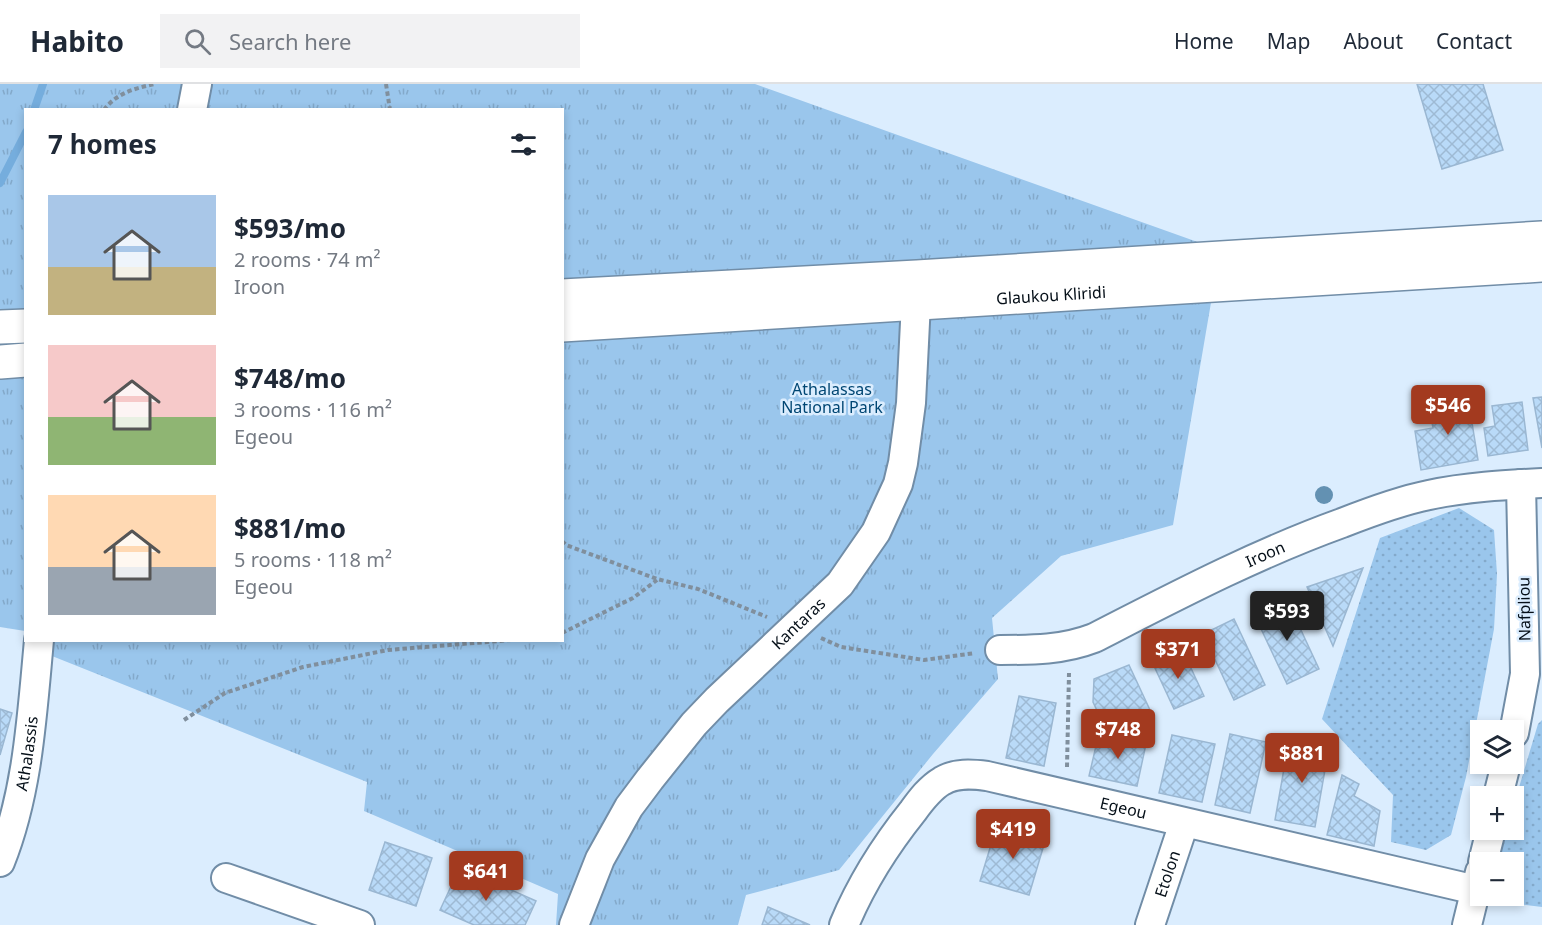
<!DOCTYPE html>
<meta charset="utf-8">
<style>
:root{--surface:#fff;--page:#f2f2f3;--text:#1f2937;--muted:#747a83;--line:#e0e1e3;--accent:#a33a1f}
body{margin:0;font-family:"Noto Sans",sans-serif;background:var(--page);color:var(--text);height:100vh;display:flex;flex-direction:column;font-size:22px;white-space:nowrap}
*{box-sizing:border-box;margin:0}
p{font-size:20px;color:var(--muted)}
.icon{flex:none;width:33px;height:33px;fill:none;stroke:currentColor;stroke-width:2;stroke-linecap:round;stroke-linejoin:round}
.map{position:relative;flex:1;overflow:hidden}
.drawer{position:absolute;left:24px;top:24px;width:540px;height:534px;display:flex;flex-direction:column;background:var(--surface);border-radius:0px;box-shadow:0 3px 9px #0003}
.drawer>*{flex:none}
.fabs{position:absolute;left:1470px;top:636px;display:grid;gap:12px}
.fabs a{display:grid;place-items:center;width:54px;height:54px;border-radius:0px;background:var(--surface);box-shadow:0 3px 9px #0003;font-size:30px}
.price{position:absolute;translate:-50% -51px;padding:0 14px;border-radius:6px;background:var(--accent);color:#fff;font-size:20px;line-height:39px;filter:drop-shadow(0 2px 3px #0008)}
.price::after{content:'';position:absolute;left:50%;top:36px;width:18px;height:14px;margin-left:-9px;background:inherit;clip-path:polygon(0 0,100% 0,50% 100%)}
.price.current{background:#222;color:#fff}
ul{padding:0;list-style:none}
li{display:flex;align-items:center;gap:18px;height:150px;padding:0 24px}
li span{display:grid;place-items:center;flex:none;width:168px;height:120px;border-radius:0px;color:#555}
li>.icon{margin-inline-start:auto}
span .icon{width:72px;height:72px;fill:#fffc;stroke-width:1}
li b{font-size:26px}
h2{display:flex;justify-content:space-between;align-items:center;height:72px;padding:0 24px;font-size:26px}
header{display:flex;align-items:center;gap:36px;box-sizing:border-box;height:84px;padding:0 30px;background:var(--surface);border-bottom:2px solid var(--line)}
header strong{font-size:28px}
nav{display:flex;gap:33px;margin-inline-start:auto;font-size:21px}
.search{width:420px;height:54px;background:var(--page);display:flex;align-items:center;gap:15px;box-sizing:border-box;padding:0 21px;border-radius:0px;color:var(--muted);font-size:22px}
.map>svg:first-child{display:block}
.grass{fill:url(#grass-dots)}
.park{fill:url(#park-tufts)}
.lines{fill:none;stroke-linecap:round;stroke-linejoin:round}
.stream{stroke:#75addd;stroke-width:8}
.building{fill:url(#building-cross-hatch);stroke:#9ab7d2;stroke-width:1.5}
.minor-casing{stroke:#718da7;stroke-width:32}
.major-casing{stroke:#718da7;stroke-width:36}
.path{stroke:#808f9d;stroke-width:4;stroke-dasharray:4.5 3;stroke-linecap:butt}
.minor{stroke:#fff;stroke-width:28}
.major{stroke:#fff;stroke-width:33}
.tree{fill:#6391b2}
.labels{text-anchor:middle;stroke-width:5;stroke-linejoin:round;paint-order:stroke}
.street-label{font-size:16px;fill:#050f18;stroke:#dbedfe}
.park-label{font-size:16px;fill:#004673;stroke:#dbedfe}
</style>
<header>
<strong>Habito</strong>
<div class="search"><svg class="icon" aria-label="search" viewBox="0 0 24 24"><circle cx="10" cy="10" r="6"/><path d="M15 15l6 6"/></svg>Search here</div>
<nav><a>Home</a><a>Map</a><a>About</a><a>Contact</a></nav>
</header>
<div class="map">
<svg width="1542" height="841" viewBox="0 0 1542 841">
<defs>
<pattern id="grass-dots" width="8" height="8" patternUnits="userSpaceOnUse" patternTransform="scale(1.5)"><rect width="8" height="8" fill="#9ac6ec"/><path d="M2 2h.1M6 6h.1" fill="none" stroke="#83a9ca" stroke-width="1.8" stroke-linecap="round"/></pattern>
<pattern id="park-tufts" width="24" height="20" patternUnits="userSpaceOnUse" patternTransform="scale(1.5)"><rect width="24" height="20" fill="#9ac6ec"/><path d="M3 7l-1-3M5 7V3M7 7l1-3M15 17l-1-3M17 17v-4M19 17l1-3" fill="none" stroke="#83a9ca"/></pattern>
<pattern id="building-cross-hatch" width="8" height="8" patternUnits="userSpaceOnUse" patternTransform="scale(1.5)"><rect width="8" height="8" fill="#b9daf8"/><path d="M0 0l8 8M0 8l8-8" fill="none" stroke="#9ebad4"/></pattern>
</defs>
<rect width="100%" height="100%" fill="#dbedfe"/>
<g class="grass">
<polygon points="1459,424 1494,446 1497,490 1494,545 1466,693 1451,751 1426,766 1391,758 1393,711 1322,635 1380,454"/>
<polygon points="1542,636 1542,823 1485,816 1486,812 1514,812 1514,778 1496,778 1506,746 1514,746 1514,720 1538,640"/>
</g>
<polygon class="park" points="0,0 755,0 1220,166 1173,441 1061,472 992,534 998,595 933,670 839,786 746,811 738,841 556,841 558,810 364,727 367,698 47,570 49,556 562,556 562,26 26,26 25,547 0,543"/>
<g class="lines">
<g class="stream">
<polyline points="34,26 43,0"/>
<polyline points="0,99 26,48"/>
</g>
</g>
<g class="building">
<polygon points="1417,0 1483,0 1503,66 1442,85"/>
<polygon points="1542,313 1542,364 1533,314"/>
<polygon points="1468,314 1478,376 1421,386 1415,347 1433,344 1429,321"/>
<polygon points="1522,318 1528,366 1488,372 1484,344 1495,342 1492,322"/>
<polygon points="1363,484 1333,562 1307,503"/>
<polygon points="1287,516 1319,585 1287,600 1254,530"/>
<polygon points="1234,535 1265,601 1234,616 1203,550"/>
<polygon points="1183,567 1204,612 1174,625 1153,580"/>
<polygon points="1129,581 1150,626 1103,639 1093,618 1094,595"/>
<polygon points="1019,612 1056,619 1044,682 1006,674"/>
<polygon points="0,625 12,629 0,671"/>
<polygon points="1099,649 1146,660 1137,702 1089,692"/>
<polygon points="1230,650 1266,658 1250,729 1215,721"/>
<polygon points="1172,651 1215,660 1202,718 1159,709"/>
<polygon points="1289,656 1329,663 1315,743 1275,736"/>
<polygon points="1342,691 1359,700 1354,712 1380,727 1374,762 1327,751"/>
<polygon points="997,741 1046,754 1029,811 980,797"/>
<polygon points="385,758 432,774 416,822 369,806"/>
<polygon points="460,783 536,817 525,841 474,841 440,826"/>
<polygon points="768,823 810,841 762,841"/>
</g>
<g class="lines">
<defs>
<g id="minor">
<polyline points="192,26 197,0"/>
<path id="s1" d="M1000,566c33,0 63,0 94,-12 82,-42 162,-84 248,-115 28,-11 57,-22 87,-28 37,-8 75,-10 113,-12"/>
<polyline points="1514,649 1525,590 1521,400"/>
<polyline points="1498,712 1506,680"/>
<path id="s2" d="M0,778c28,-70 32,-147 39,-222"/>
<polyline points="1483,778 1491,746"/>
<polyline points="226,794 360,841"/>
<path id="s3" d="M574,841l26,-66 29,-52 21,-28 44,-55 23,-24 123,-116 36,-52 22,-48 5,-21 8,-60 6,-121"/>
<path id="s4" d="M844,841c17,-41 41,-79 69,-114 8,-11 17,-23 29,-30 13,-8 29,-7 45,-5l489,114"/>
<path id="s5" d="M1150,841l34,-102"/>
<polyline points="1467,841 1480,788"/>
</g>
<g id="major">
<polyline points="562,212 917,193 1542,154"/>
<path id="s6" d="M562,241l980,-60"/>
<polyline points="0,243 26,242"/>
<polyline points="0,278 26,276"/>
</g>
</defs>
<use href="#minor" class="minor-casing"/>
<use href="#major" class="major-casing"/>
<g class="path">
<polyline points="386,0 390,26"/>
<path d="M104,26c12,-17 32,-22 51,-26"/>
<polyline points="562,457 566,461 657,495 698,505 767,533"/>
<polyline points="562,549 633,514 657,496"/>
<polyline points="821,554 841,563 924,576 975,569"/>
<polyline points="184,636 225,609 303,583 388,566 511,556"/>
<polyline points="1067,683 1069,589"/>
</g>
<use href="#minor" class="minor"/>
<use href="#major" class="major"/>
</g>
<circle class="tree" cx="1324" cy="411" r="9"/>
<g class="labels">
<g class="street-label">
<text dy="6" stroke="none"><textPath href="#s6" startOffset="490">Glaukou Kliridi</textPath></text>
<text dy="6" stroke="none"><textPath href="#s1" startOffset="286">Iroon</textPath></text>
<text transform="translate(1524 525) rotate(-91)" y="6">Nafpliou</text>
<text dy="6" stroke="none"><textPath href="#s3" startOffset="381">Kantaras</textPath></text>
<text dy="6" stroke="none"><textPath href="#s2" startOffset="112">Athalassis</textPath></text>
<text dy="6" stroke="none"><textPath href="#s4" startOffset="362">Egeou</textPath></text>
<text dy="6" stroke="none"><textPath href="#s5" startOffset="54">Etolon</textPath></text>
</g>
<g class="park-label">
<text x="832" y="311">Athalassas<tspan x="832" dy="18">National Park</tspan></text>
</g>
</g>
</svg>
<div class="fabs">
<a><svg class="icon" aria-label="layers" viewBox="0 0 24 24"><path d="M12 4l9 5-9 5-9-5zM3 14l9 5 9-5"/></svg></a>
<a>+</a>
<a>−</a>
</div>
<b class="price" style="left:1448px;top:352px">$546</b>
<b class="price current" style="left:1287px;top:558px">$593</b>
<b class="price" style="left:1178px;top:596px">$371</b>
<b class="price" style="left:1118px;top:676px">$748</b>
<b class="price" style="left:1302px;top:700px">$881</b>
<b class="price" style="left:1013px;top:776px">$419</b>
<b class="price" style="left:486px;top:818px">$641</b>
<section class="drawer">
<h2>7 homes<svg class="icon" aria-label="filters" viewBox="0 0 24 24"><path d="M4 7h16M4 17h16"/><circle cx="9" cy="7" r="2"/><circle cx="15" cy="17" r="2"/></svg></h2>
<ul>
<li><span style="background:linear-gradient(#a9c7e8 60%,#c2b280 0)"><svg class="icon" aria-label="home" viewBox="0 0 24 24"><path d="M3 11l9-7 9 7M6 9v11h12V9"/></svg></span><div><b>$593/mo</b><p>2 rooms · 74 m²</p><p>Iroon</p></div></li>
<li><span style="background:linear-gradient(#f6c9c9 60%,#8fb573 0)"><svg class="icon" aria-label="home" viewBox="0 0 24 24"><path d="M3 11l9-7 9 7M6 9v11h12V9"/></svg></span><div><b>$748/mo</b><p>3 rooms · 116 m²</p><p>Egeou</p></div></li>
<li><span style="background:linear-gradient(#ffd9b3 60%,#9aa5b1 0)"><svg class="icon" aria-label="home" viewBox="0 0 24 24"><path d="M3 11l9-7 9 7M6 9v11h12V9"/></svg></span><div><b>$881/mo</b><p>5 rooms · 118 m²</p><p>Egeou</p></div></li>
</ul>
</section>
</div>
